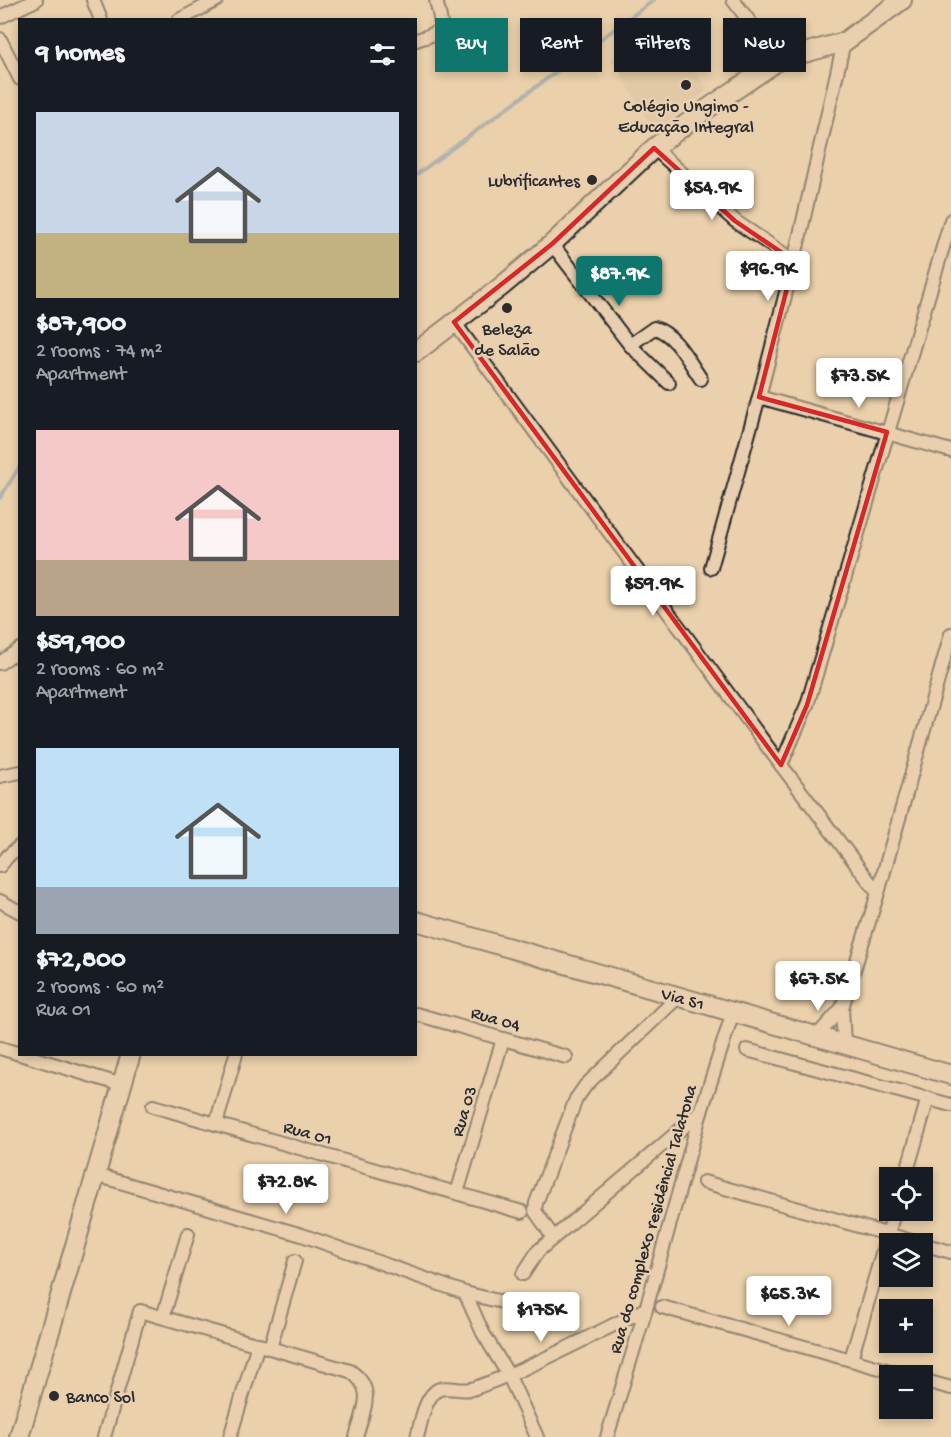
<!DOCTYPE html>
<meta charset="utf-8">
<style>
:root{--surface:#171b24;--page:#20242c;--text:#f1f3f6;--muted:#9ea1a6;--accent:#0f766e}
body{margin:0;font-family:"Gochi Hand",sans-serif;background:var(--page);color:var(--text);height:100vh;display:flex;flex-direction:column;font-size:22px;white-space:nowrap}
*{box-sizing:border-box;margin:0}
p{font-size:20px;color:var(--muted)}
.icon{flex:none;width:33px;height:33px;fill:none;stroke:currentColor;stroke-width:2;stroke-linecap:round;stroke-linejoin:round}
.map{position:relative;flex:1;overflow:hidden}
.details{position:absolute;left:18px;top:18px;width:399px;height:1038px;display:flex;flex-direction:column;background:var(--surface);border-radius:0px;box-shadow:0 3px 9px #0003}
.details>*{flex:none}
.top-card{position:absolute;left:435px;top:18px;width:426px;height:54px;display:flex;gap:12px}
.fabs{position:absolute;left:879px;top:1167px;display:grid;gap:12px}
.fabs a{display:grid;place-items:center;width:54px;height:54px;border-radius:0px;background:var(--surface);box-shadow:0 3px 9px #0003;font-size:30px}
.price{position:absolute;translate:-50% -51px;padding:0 14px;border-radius:6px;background:#fff;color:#222;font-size:20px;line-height:39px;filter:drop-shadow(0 2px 3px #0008)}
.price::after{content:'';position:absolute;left:50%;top:36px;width:18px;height:14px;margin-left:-9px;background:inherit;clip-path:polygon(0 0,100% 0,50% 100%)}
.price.selected{background:var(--accent);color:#fff}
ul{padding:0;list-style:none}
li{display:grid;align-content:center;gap:12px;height:318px;padding:0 18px}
li span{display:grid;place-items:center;height:186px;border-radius:0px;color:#555}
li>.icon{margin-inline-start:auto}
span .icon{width:108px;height:108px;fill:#fffc;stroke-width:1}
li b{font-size:26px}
h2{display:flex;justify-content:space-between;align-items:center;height:72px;padding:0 18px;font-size:26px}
.pill{padding:0 21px;border-radius:0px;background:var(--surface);box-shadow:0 3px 9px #0003;font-size:21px;line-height:54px}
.pill.selected{background:var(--accent);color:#fff}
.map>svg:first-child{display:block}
.built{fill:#d9c29e}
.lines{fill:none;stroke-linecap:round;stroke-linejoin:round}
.stream{stroke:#7290aa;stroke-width:4}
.street-casing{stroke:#2b2b2b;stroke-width:16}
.secondary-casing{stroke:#2b2b2b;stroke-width:22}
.street{stroke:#e9cfb1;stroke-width:12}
.secondary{stroke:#e9cfb1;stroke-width:18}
.marked{fill:none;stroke:#d62828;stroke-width:4.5;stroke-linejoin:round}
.poi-dot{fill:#2b2b2b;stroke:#e9cfb1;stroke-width:2}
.labels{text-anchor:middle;stroke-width:5;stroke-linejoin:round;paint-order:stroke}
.poi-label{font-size:18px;fill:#2b2b2b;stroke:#e9cfb1}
.street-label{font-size:18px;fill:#2b2b2b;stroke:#e9cfb1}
</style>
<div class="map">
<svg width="951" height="1437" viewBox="0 0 951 1437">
<rect width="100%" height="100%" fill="#ead0ac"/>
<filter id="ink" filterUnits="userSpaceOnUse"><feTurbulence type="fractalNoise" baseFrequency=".0167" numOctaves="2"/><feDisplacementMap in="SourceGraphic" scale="12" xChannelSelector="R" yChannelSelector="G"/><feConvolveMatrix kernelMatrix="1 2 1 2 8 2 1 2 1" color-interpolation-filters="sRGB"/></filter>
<g filter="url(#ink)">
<polygon class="built" points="666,22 708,90 654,131 612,59 638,39"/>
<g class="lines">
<g class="stream">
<polyline points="416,175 654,0"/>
<polyline points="0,498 20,466"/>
</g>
<defs>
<g id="street">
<polyline points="93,0 101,20"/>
<polyline points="733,0 779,60"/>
<polyline points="0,17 36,0"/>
<polyline points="179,20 217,0"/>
<polyline points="0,39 20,79"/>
<path d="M416,40c30,-9 27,-10 20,-40"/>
<polyline points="654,148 735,221 794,261"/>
<polyline points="552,244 630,345 669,383"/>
<polyline points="454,322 781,765 878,893"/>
<path d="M630,345l24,-17c22,6 35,34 47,51"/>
<polyline points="759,397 951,451"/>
<polyline points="711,568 759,397 794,261 844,42"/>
<polyline points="0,663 20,649"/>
<polyline points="781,765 807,705 951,220"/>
<polyline points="0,776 20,772"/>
<polyline points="0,866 8,856 20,846"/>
<polyline points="0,901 20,912"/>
<polyline points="416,1014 566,1057"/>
<polyline points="817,1036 842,1008"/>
<polyline points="844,1044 842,1008 878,893 951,634"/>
<polyline points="0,1048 20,1054"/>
<polyline points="747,1050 951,1105"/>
<polyline points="20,1054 122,1085"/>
<polyline points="153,1106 522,1212"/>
<polyline points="216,1124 236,1054"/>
<polyline points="96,1175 302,1235 465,1293 502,1302"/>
<polyline points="905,1178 928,1098"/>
<polyline points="704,1182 922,1244"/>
<polyline points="457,1193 503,1039"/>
<polyline points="553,1237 535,1211 536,1203 576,1099 586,1085 679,996"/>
<polyline points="922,1244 951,1252"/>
<polyline points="523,1274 538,1251 701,1112"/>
<polyline points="465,1293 483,1333 509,1376 537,1437"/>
<polyline points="662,1307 908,1376"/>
<polyline points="163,1317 188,1234"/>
<polyline points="270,1348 295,1261"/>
<polyline points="851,1359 895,1210"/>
<polyline points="922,1380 951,1388"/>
<path d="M104,1437l36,-126 210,60c27,18 13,40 6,66"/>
<polyline points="230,1437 258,1344"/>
<path d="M417,1437c4,-14 7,-37 19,-46 9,-7 27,2 39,-3 59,-21 115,-52 171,-79"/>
<polyline points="607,1437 646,1309 701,1112 733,1012"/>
</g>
<g id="secondary">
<polyline points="416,352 502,286 552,244 654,148 701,113 779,60 844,42 902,0"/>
<polyline points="416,921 951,1075"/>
<polyline points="19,1437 131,1054"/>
</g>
</defs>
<use href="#street" class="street-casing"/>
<use href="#secondary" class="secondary-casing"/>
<use href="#street" class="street"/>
<use href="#secondary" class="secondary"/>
</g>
</g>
<path d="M0 0H951V1437H0ZM654,148l81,73 59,40 -35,136 128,35 -80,273 -26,60 -327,-443 98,-78z" fill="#ead0ac" fill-opacity=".55" fill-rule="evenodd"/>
<path class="marked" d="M654,148l81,73 59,40 -35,136 128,35 -80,273 -26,60 -327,-443 98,-78z"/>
<g class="poi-dot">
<circle cx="686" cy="85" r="6"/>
<circle cx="592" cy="180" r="6"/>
<circle cx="507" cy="308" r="6"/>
<circle cx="54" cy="1396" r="6"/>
</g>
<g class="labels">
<g class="poi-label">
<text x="686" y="111">Colégio Ungimo -<tspan x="686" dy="21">Educação Integral</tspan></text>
<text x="580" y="186" text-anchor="end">Lubrificantes</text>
<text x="507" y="334">Beleza<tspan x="507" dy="21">de Salão</tspan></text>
<text x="66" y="1402" text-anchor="start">Banco Sol</text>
</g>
<g class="street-label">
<text transform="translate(683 998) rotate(16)" y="6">Via S1</text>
<text transform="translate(496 1018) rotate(16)" y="6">Rua 04</text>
<text transform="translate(463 1111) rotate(-73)" y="6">Rua 03</text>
<text transform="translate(308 1132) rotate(16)" y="6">Rua 01</text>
<text transform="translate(652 1219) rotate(-74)" y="6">Rua do complexo residêncial Talatona</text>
</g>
</g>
</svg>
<div class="fabs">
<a><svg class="icon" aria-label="locate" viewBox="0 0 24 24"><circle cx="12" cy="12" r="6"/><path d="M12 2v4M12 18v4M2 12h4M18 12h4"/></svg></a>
<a><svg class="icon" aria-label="layers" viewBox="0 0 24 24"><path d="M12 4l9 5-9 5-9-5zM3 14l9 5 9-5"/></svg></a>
<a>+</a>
<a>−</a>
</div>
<b class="price" style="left:712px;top:221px">$54.9K</b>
<b class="price" style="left:768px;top:302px">$96.9K</b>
<b class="price selected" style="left:619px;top:307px">$87.9K</b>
<b class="price" style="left:859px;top:409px">$73.5K</b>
<b class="price" style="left:653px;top:617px">$59.9K</b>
<b class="price" style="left:818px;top:1012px">$67.5K</b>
<b class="price" style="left:286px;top:1215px">$72.8K</b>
<b class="price" style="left:789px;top:1327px">$65.3K</b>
<b class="price" style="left:541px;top:1343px">$175K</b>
<div class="top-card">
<a class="pill selected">Buy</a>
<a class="pill">Rent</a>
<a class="pill">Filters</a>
<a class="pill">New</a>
</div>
<section class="details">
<h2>9 homes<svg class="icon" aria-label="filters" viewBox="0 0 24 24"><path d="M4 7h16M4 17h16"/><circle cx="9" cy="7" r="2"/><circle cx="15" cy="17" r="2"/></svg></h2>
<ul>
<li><span style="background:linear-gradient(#c9d6e8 65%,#c2b280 0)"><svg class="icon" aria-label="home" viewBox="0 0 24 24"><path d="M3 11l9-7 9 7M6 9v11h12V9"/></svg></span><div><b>$87,900</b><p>2 rooms · 74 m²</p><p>Apartment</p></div></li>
<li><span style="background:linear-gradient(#f6c9c9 70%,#b9a48a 0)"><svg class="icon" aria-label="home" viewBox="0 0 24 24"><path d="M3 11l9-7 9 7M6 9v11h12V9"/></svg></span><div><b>$59,900</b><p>2 rooms · 60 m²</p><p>Apartment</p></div></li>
<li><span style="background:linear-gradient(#bfe0f5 75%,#9aa5b1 0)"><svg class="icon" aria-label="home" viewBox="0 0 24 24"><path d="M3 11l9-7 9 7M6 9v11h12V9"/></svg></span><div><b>$72,800</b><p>2 rooms · 60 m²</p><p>Rua 01</p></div></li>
</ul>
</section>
</div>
